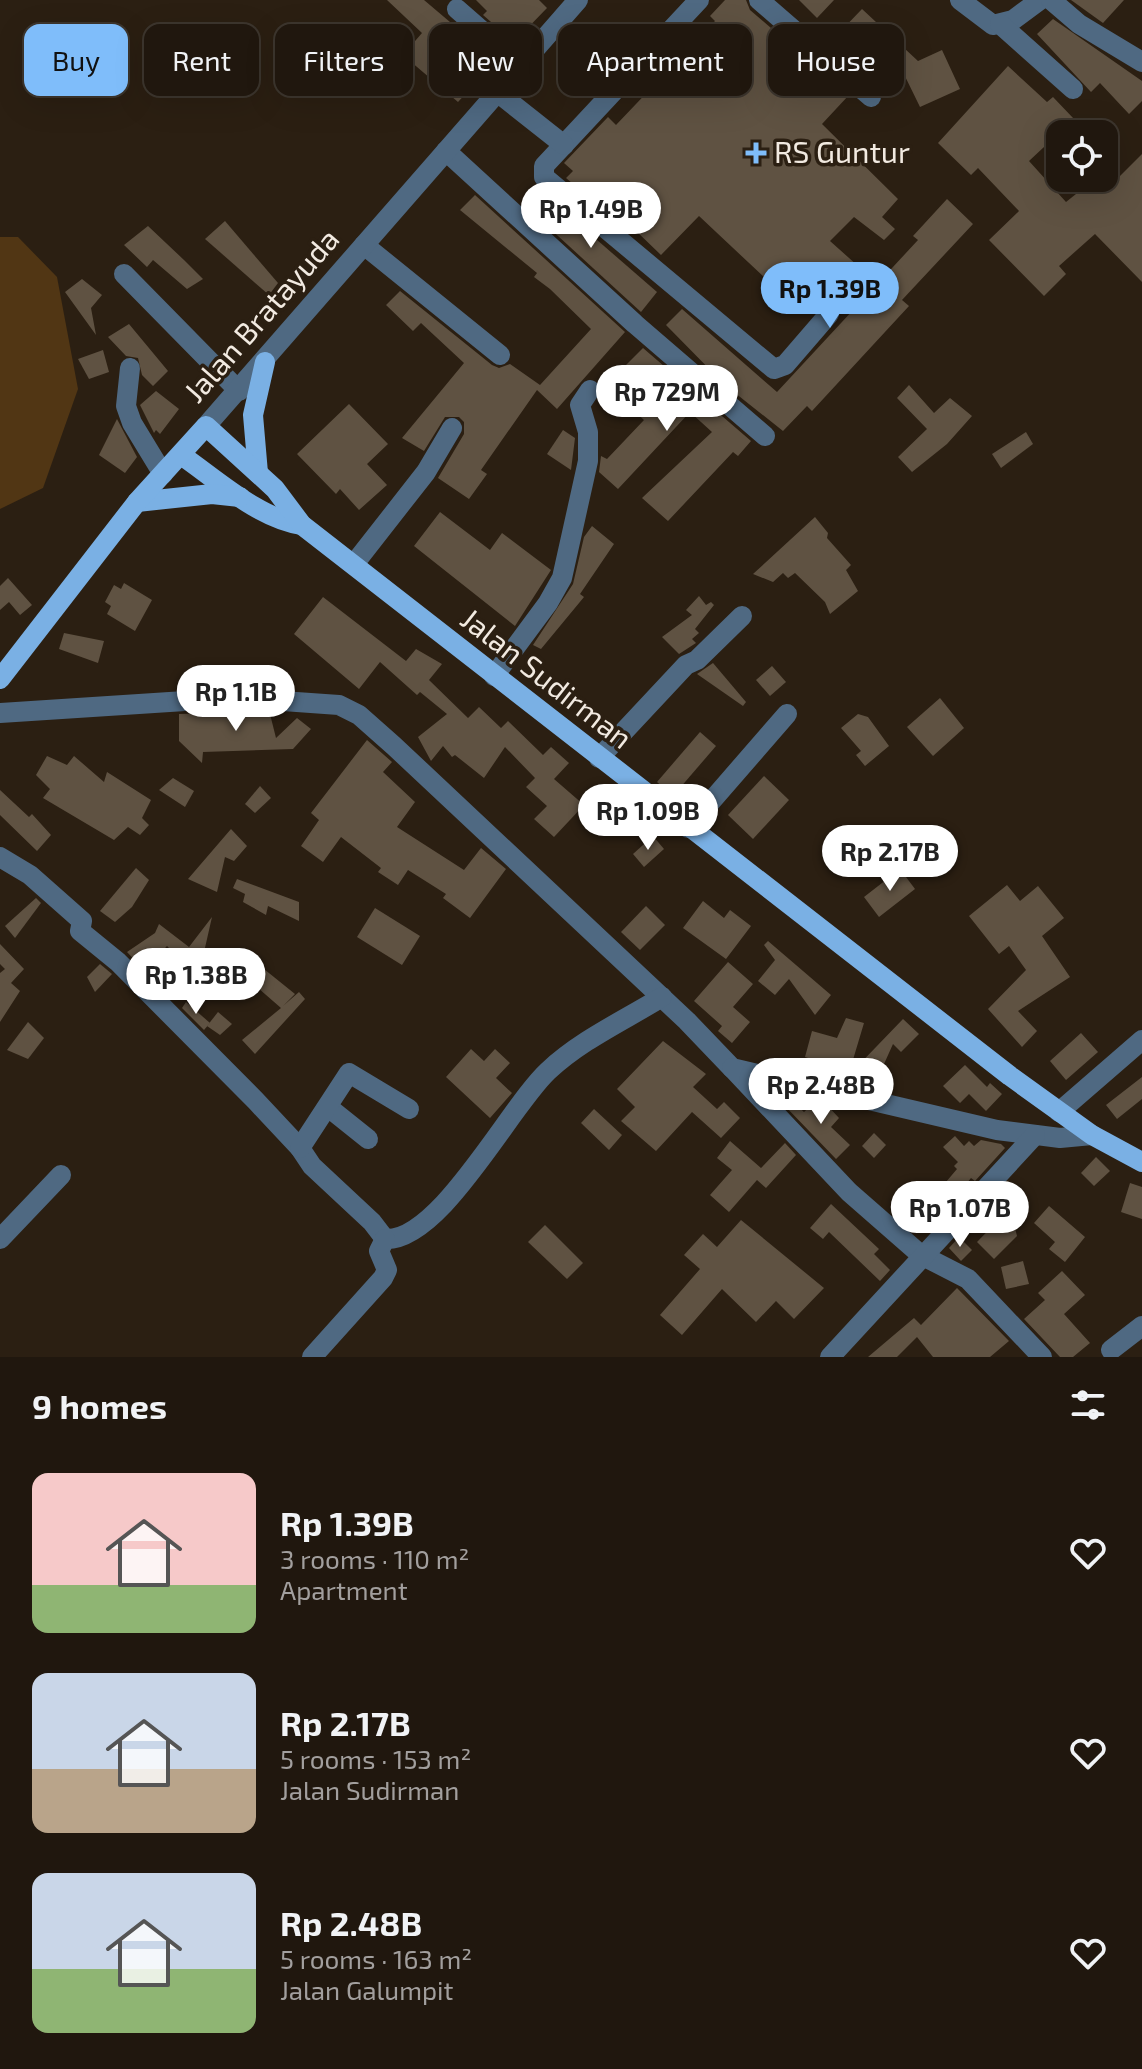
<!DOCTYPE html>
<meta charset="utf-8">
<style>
:root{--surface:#20170e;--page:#2d241c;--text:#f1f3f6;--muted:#a29f9e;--line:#3d362e;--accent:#7fbdfa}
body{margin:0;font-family:"Exo 2",sans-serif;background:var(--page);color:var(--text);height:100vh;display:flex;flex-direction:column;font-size:30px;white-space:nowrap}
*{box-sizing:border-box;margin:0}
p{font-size:26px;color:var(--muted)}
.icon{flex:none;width:44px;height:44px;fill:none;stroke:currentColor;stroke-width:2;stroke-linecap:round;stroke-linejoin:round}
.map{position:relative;height:1357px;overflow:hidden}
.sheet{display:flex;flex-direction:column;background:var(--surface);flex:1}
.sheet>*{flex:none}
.banner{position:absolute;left:24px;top:24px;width:1094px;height:72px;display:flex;gap:16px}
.fabs{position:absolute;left:1046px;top:120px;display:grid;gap:16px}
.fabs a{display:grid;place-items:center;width:72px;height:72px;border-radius:16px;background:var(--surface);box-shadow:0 8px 32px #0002,0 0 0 2px var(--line);font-size:40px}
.price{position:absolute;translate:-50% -68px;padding:0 18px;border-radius:28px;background:#fff;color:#222;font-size:26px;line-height:52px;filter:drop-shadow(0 2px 4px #0008)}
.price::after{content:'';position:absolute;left:50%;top:48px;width:24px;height:18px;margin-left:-12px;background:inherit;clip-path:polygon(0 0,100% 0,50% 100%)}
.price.current{background:var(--accent);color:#111}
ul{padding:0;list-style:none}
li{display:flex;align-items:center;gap:24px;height:200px;padding:0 32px}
li span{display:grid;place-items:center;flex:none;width:224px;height:160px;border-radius:16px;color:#555}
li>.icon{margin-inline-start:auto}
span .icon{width:96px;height:96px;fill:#fffc;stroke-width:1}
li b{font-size:34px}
h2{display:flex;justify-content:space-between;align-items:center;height:96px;padding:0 32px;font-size:34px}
.chip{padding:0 28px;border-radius:16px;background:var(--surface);box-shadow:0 8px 32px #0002,0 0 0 2px var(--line);font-size:28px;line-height:72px}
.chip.current{background:var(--accent);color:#111}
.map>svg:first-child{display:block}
.green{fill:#513614}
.building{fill:#5f5242}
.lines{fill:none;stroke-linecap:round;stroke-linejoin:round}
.minor{stroke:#4f6982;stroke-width:20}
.major{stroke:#7ab0e4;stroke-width:20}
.poi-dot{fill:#7fbdfa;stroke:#2b1f12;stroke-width:3}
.labels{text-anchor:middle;stroke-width:7;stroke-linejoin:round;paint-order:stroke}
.poi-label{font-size:30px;fill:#f2eae1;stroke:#2b1f12;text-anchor:start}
.street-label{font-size:30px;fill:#f2eae1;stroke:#2b1f12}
</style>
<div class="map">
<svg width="1142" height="1357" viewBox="0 0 1142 1357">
<rect width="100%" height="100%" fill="#2b1f12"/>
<polygon class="green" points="0,237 18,237 57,277 78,389 43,488 0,509"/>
<g class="building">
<polygon points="387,0 424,0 496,61 458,102 403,55 422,33"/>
<polygon points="476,0 539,0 547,8 514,42 483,15 487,11"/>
<polygon points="725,0 746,0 750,10 849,95 822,124 898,199 882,217 895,229 884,240 854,217 830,241 858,266 831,293 822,285 799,310 699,216 661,255 605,201 600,207 566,178 573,171 564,163 608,117 616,125 715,21 710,16"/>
<polygon points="799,0 834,0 817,18"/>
<polygon points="1071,0 1124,0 1103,23"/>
<polygon points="862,9 918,61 942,50 960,89 920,107 899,64 886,78 838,34"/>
<polygon points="1053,19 1142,81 1142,101 1129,114 1100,83 1091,92 1037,34"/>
<polygon points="1008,66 1047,102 1053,97 1074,119 1029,161 1066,202 1096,178 1102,178 1109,187 1142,154 1142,282 1095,234 1059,266 1066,274 1044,296 989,240 1019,211 978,168 971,175 938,143"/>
<polygon points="536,187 657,292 641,312 522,203"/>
<polygon points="475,195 625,332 557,409 537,390 481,470 487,474 469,499 438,478 464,434 464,422 459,417 445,417 424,451 402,438 464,363 421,323 413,331 386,305 400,291 492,365 499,368 510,364 540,385 591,329 550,289 534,277 537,273 460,210"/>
<polygon points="947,199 973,224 902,300 909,306 812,411 807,406 783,431 725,385 666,325 682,309 777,392 918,240 913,236"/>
<polygon points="225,221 278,283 269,295 205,239"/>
<polygon points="148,226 184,260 203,279 187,289 153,260 147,267 124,245"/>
<polygon points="82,279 102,295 91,308 96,335 65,292"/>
<polygon points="129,324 168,371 153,386 142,375 138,358 126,356 108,337"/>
<polygon points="643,348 751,441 738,456 733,452 668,521 642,498 712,432 690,412 618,489 599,472 601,456 607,459 644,420 606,385"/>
<polygon points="103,350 109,372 89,379 78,359"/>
<polygon points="909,385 934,413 950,398 972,416 947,444 912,472 898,457 927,429 897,398"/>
<polygon points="156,391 179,409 160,434 156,430 154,433 140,405"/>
<polygon points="349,404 388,444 367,464 387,485 359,510 340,489 336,494 297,454"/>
<polygon points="117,419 137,457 125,473 99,455"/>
<polygon points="563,430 575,438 571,470 547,454"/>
<polygon points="1026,432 1033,444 1001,468 992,454"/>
<polygon points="440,512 490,550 502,533 551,570 515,626 414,546"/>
<polygon points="815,517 828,533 827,538 851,565 846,570 858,591 830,614 825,602 795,573 788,578 783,573 773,582 753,574"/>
<polygon points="592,526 614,544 580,594 584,597 541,649 533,645 573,584 584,537"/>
<polygon points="8,578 32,605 20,615 9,602 0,610 0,586"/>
<polygon points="124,583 152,600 135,631 107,614 111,606 105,602 114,585 121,589"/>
<polygon points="699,596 706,605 711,602 714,605 695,629 699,633 692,639 696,643 679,654 662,637 692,615 686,610"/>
<polygon points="323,597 406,661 416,649 442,664 429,680 468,718 479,707 501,728 508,721 543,755 551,747 569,763 554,779 584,805 554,837 534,819 547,806 526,787 535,778 505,747 484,778 455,755 452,757 443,746 431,761 418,737 447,714 420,692 417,695 380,662 359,689 294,634"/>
<polygon points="64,633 104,641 98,663 59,649"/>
<polygon points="713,663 746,702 743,706 697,674"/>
<polygon points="772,666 786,682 770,696 756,680"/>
<polygon points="940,698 964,728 933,756 907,727"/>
<polygon points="253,712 270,714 276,738 297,718 311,729 293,749 203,752 202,763 179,741 179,714"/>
<polygon points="858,714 868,717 889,746 865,766 856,755 861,751 841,728"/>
<polygon points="700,732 716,746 673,796 657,782"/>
<polygon points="367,740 392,762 383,772 415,802 397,827 464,870 481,848 506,869 470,918 443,898 446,894 408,870 398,885 378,872 381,868 341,837 323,862 301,846 319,820 311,813"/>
<polygon points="47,756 67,765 74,756 104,782 107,772 151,800 142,818 149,825 140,835 128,827 114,840 43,798 50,789 36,775"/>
<polygon points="764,776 789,800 753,839 728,815"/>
<polygon points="173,778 194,791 185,807 159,790"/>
<polygon points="260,786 271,798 255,813 245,804"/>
<polygon points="0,790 29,817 32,814 51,835 37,851 0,815"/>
<polygon points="231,829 247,846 234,861 225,857 217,892 188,879"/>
<polygon points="877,830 887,843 877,852 866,839"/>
<polygon points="653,836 664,849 644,867 633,854"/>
<polygon points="136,868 149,880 132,907 115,922 100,911"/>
<polygon points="900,869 915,889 879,917 864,897"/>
<polygon points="237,879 299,902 299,921 268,906 266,915 243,902 245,894 233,888"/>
<polygon points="1007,885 1020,901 1038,886 1064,918 1042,936 1070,977 1018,1011 1037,1031 1022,1047 988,1009 1026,970 1009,946 999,954 969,916"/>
<polygon points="36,898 41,903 15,938 5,926"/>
<polygon points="703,901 724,918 730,910 751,926 726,959 683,928"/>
<polygon points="646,906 665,925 640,950 621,932"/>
<polygon points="375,908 420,936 402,965 357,937"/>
<polygon points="212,917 202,961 190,969 167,946 144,970 127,952 155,933 159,924 189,947"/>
<polygon points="768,941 831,995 815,1015 789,979 775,995 758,981 775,960 764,945"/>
<polygon points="0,944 24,969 11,983 20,991 0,1022 0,973 5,969 0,964"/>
<polygon points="728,962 753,984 733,1007 750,1022 732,1043 718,1031 722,1026 694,1001"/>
<polygon points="100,964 112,974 95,992 87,977"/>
<polygon points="264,969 295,994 283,1006 299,992 305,999 255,1054 242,1040 281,1008 251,982"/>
<polygon points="186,1002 210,1023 204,1030 182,1008"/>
<polygon points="218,1012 232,1024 220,1035 207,1026"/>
<polygon points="846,1018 864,1023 849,1073 845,1074 829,1069 830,1065 805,1057 812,1031 837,1038"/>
<polygon points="903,1019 919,1034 901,1052 893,1044 875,1084 850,1074"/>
<polygon points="28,1022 44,1038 28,1059 7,1050"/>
<polygon points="1081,1033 1098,1052 1066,1080 1050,1061"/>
<polygon points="663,1041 706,1074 693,1087 717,1109 724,1102 740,1118 721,1138 692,1112 656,1151 621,1121 635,1107 617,1089"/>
<polygon points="471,1049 484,1061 495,1049 510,1063 496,1078 512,1093 490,1118 446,1077"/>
<polygon points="965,1065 987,1087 990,1083 1002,1094 986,1111 969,1094 960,1103 943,1086"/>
<polygon points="1142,1077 1142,1099 1117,1119 1106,1105"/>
<polygon points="792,1101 804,1112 816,1101 825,1103 839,1118 831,1127 850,1145 836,1159 786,1107"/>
<polygon points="594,1109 622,1135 609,1150 581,1123"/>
<polygon points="874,1133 886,1145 874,1158 862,1146"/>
<polygon points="955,1136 964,1146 969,1141 974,1146 981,1140 1001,1144 1005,1148 975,1181 971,1178 942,1213 929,1202 957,1169 954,1166 958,1162 943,1147"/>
<polygon points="730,1141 761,1168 785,1143 796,1155 766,1188 757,1180 729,1212 710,1195 732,1170 717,1158"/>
<polygon points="1096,1157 1110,1171 1094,1186 1081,1173"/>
<polygon points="1130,1183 1142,1187 1142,1219 1121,1212"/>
<polygon points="831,1204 879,1249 874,1254 890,1270 880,1281 829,1232 823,1239 810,1228"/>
<polygon points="1049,1206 1085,1237 1065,1262 1049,1249 1055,1242 1034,1223"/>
<polygon points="1010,1208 1017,1236 994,1259 977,1242"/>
<polygon points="741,1220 824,1288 794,1319 776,1301 756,1322 722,1289 682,1335 660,1315 700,1269 684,1255 703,1234 717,1247"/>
<polygon points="545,1225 583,1263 567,1279 528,1242"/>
<polygon points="959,1237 972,1250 961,1261 949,1248"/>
<polygon points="1023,1261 1029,1284 1006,1289 1001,1267"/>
<polygon points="1062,1271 1085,1295 1064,1314 1090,1343 1073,1357 1060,1357 1024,1319 1045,1300 1038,1293"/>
<polygon points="957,1288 1009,1341 990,1357 933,1357 917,1337 897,1357 868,1357 914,1318 921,1325"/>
</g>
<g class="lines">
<g class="minor">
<polyline points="699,0 544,166 544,177 774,369 785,365 829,314"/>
<polyline points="759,0 871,97"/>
<polyline points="960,0 993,25 1013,20 1040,0"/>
<polyline points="1051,0 1079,24 1142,62"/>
<polyline points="457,9 521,65"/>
<polyline points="1000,24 1073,89"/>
<polyline points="497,92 564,145"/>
<polyline points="446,151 635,324 765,436"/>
<polyline points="364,245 500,355"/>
<polyline points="124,274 239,391"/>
<polyline points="130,368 126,406 132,423 163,474"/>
<polyline points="206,426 578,0"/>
<polyline points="354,564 426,472 452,428"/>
<polyline points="494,676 548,603 562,578 588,461 588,432 580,405 590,390"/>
<polyline points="0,713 185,701 253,699 339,705 359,715 394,746 687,1021 732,1068 997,1130 1060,1138 1092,1135"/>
<polyline points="599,758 686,665 697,660 742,616"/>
<polyline points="688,828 787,714"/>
<polyline points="0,857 30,875 82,921 80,931 118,962 256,1101 300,1148 312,1166 372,1222 385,1239"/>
<polyline points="732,1068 849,1192 921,1255 968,1279 1042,1357"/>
<polyline points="328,1107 368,1139"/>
<polyline points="1059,1112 1142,1040"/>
<polyline points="300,1148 349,1073 409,1109"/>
<polyline points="0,1239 61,1175"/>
<path d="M385,1239c55,3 125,-133 163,-168 33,-31 75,-50 114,-74"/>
<polyline points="1111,1350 1142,1326"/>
<polyline points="312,1357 383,1278 387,1270 379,1251 385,1239"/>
<polyline points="830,1357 1035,1135"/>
</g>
<g class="major">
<path d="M181,455c35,24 78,64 121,70"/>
<polyline points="258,473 253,415 265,362"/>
<polyline points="137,502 212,494 240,497"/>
<polyline points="0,679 137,502 206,426 275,489 302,525 1010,1076 1092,1135 1142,1162"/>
</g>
</g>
<path class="poi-dot" d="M752 141h8v8h8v8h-8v8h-8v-8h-8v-8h8z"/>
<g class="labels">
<g class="poi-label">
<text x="774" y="163">RS Guntur</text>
</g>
<g class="street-label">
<text transform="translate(262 316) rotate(-49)" y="10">Jalan Bratayuda</text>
<text transform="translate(546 679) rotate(38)" y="10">Jalan Sudirman</text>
</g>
</g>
</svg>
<div class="fabs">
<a><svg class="icon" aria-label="locate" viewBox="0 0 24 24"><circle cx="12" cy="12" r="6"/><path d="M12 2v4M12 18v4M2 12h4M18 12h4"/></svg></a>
</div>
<b class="price" style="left:591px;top:250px">Rp 1.49B</b>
<b class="price current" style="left:830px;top:330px">Rp 1.39B</b>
<b class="price" style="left:667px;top:433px">Rp 729M</b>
<b class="price" style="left:236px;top:733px">Rp 1.1B</b>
<b class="price" style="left:648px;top:852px">Rp 1.09B</b>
<b class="price" style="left:890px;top:893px">Rp 2.17B</b>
<b class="price" style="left:196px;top:1016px">Rp 1.38B</b>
<b class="price" style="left:821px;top:1126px">Rp 2.48B</b>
<b class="price" style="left:960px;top:1249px">Rp 1.07B</b>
<div class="banner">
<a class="chip current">Buy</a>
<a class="chip">Rent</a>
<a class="chip">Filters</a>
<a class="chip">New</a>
<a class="chip">Apartment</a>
<a class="chip">House</a>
</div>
</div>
<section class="sheet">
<h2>9 homes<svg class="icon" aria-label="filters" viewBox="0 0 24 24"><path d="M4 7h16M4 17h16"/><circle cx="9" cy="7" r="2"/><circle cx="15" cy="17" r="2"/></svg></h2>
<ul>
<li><span style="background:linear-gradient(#f6c9c9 70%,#8fb573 0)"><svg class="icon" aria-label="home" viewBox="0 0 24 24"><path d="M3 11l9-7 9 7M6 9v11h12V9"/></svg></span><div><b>Rp 1.39B</b><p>3 rooms · 110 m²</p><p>Apartment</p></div><svg class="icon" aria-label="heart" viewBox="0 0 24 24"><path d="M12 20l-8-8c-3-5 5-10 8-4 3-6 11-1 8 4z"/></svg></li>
<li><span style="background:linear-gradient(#c9d6e8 60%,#b9a48a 0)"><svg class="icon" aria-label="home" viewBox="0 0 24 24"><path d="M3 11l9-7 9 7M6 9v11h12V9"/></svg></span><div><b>Rp 2.17B</b><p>5 rooms · 153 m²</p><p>Jalan Sudirman</p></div><svg class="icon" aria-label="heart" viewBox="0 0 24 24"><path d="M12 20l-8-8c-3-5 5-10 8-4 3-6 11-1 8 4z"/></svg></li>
<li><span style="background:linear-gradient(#c9d6e8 60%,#8fb573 0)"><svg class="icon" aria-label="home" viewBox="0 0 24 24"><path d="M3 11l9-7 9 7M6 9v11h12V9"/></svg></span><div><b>Rp 2.48B</b><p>5 rooms · 163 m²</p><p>Jalan Galumpit</p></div><svg class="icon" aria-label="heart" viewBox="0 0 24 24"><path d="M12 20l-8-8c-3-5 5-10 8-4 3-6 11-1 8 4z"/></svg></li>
</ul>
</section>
